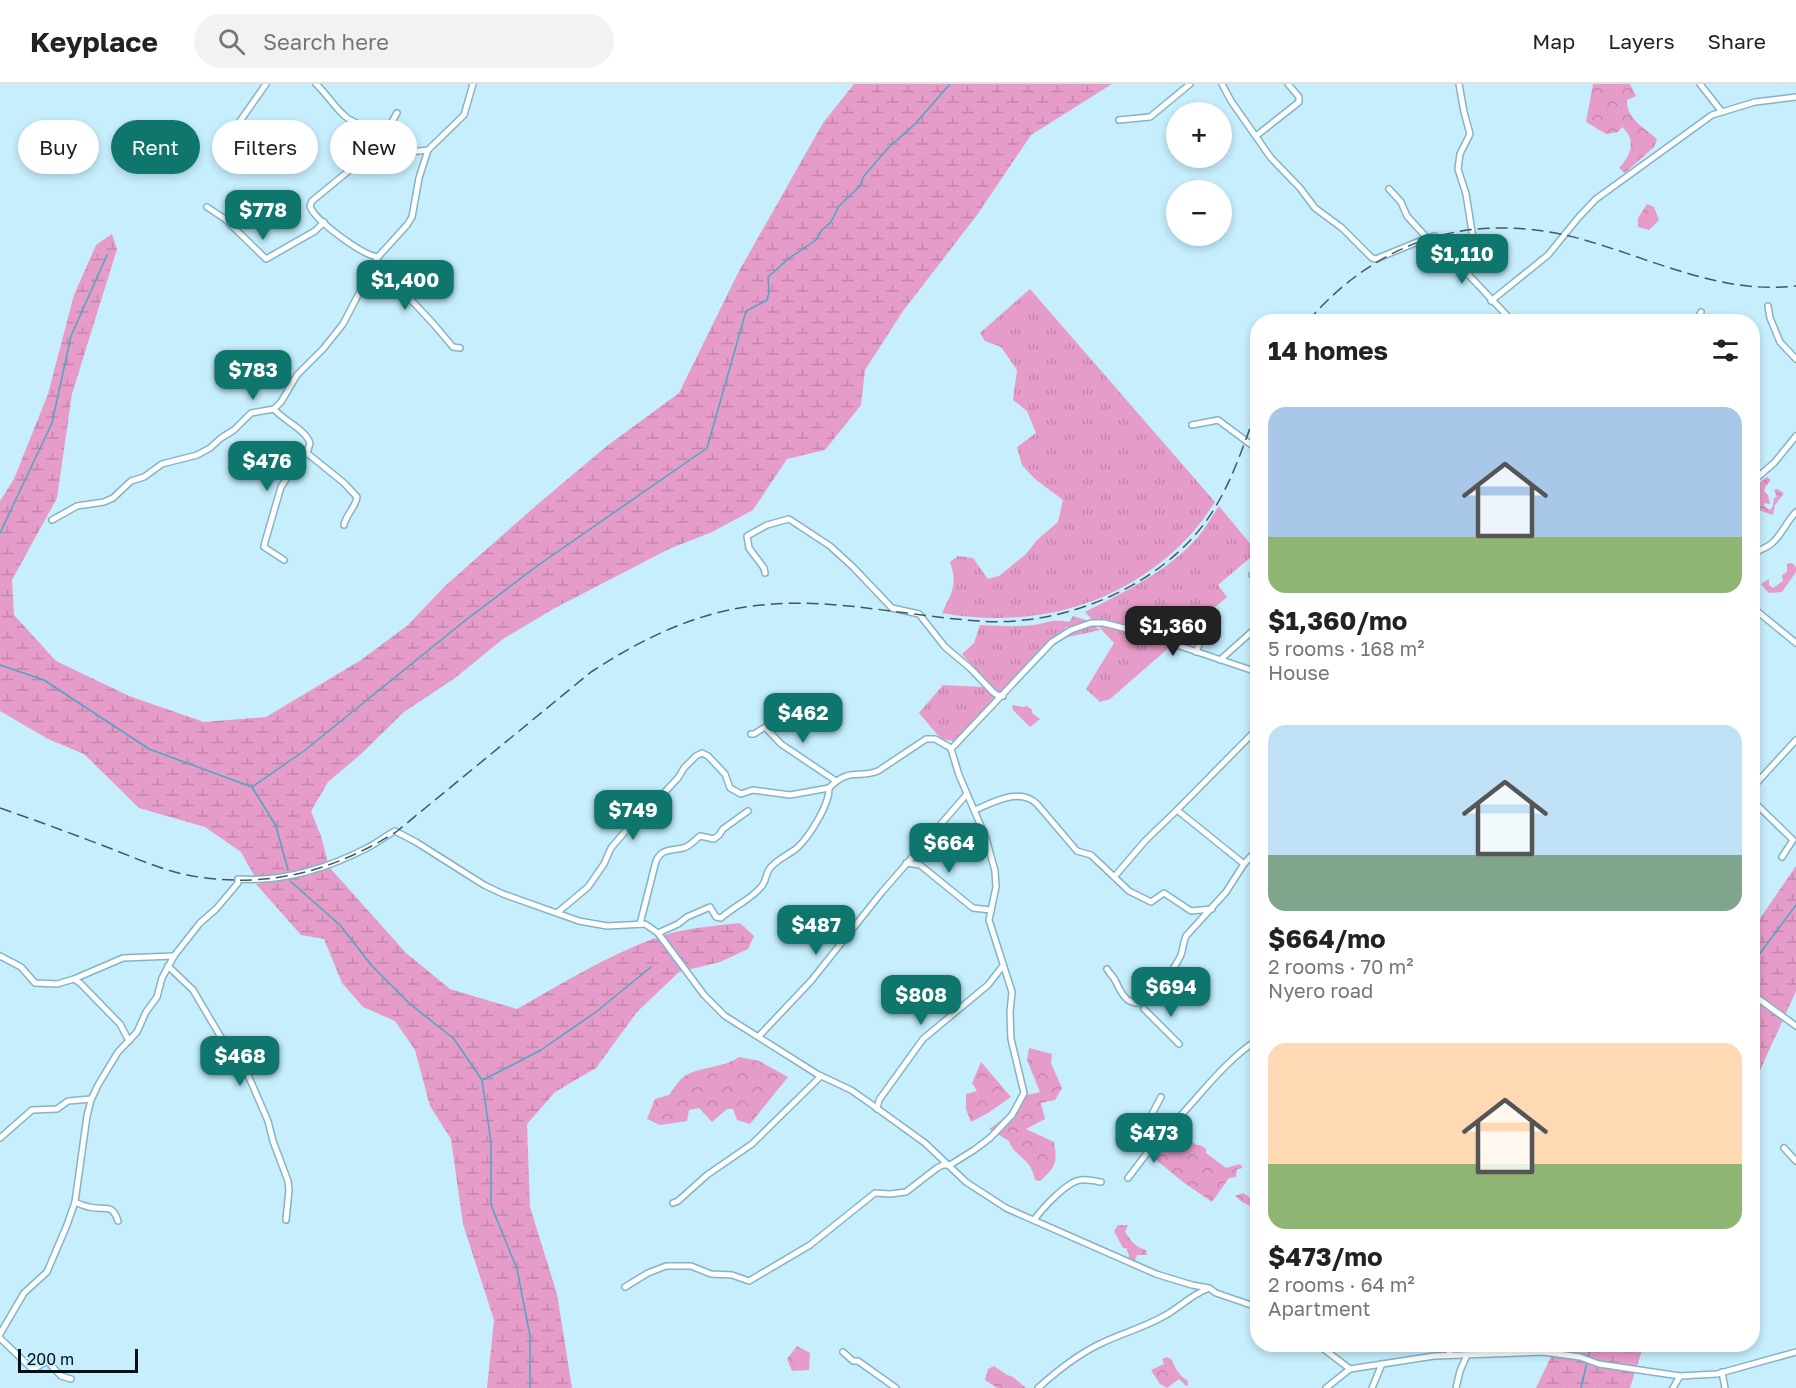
<!DOCTYPE html>
<meta charset="utf-8">
<style>
:root{--surface:#fff;--page:#f2f2f2;--text:#222;--muted:#767676;--line:#e0e0e0;--accent:#0f766e}
body{margin:0;font-family:"Golos Text",sans-serif;background:var(--page);color:var(--text);height:100vh;display:flex;flex-direction:column;font-size:22px;white-space:nowrap}
*{box-sizing:border-box;margin:0}
p{font-size:20px;color:var(--muted)}
.icon{flex:none;width:33px;height:33px;fill:none;stroke:currentColor;stroke-width:2;stroke-linecap:round;stroke-linejoin:round}
.map{position:relative;flex:1;overflow:hidden}
.sheet{position:absolute;left:1250px;top:230px;width:510px;height:1038px;display:flex;flex-direction:column;background:var(--surface);border-radius:24px;box-shadow:0 3px 9px #0003}
.sheet>*{flex:none}
.guide{position:absolute;left:18px;top:36px;width:570px;height:54px;display:flex;gap:12px}
.buttons{position:absolute;left:1166px;top:18px;display:grid;gap:12px}
.buttons a{display:grid;place-items:center;width:66px;height:66px;border-radius:50%;background:var(--surface);box-shadow:0 3px 9px #0003;font-size:30px}
.scale{position:absolute;left:18px;bottom:15px;width:120px;box-sizing:border-box;padding-left:6px;border:3px solid #000e15;border-top:0;font-size:16px;line-height:21px;white-space:nowrap;color:#000e15;-webkit-text-stroke:4px #c6eefd;paint-order:stroke}
.price{position:absolute;translate:-50% -51px;padding:0 14px;border-radius:12px;background:var(--accent);color:#fff;font-size:20px;line-height:39px;filter:drop-shadow(0 2px 3px #0008)}
.price::after{content:'';position:absolute;left:50%;top:36px;width:18px;height:14px;margin-left:-9px;background:inherit;clip-path:polygon(0 0,100% 0,50% 100%)}
.price.active{background:#222;color:#fff}
ul{padding:0;list-style:none}
li{display:grid;align-content:center;gap:12px;height:318px;padding:0 18px}
li span{display:grid;place-items:center;height:186px;border-radius:18px;color:#555}
li>.icon{margin-inline-start:auto}
span .icon{width:108px;height:108px;fill:#fffc;stroke-width:1}
li b{font-size:26px}
h2{display:flex;justify-content:space-between;align-items:center;height:72px;padding:0 18px;font-size:26px}
.pill{padding:0 21px;border-radius:27px;background:var(--surface);box-shadow:0 3px 9px #0003;font-size:21px;line-height:54px}
.pill.active{background:var(--accent);color:#fff}
header{display:flex;align-items:center;gap:36px;box-sizing:border-box;height:84px;padding:0 30px;background:var(--surface);border-bottom:2px solid var(--line)}
header strong{font-size:28px}
nav{display:flex;gap:33px;margin-inline-start:auto;font-size:21px}
.search{width:420px;height:54px;background:var(--page);display:flex;align-items:center;gap:15px;box-sizing:border-box;padding:0 21px;border-radius:33px;color:var(--muted);font-size:22px}
.map>svg:first-child{display:block}
.grass{fill:url(#grass-tufts)}
.forest{fill:url(#forest-crowns)}
.wetland{fill:url(#wetland-marsh)}
.lines{fill:none;stroke-linecap:round;stroke-linejoin:round}
.stream{stroke:#4ba6c5;stroke-width:1.5}
.minor-casing{stroke:#83b4c6;stroke-width:8}
.minor{stroke:#fff;stroke-width:5}
.rail{stroke:#415862;stroke-width:1.5;stroke-dasharray:12 6;stroke-linecap:butt}
</style>
<header>
<strong>Keyplace</strong>
<div class="search"><svg class="icon" aria-label="search" viewBox="0 0 24 24"><circle cx="10" cy="10" r="6"/><path d="M15 15l6 6"/></svg>Search here</div>
<nav><a>Map</a><a>Layers</a><a>Share</a></nav>
</header>
<div class="map">
<svg width="1796" height="1304" viewBox="0 0 1796 1304">
<defs>
<pattern id="grass-tufts" width="24" height="20" patternUnits="userSpaceOnUse" patternTransform="scale(1.5)"><rect width="24" height="20" fill="#e69cc8"/><path d="M3 7l-1-3M5 7V3M7 7l1-3M15 17l-1-3M17 17v-4M19 17l1-3" fill="none" stroke="#c485ab"/></pattern>
<pattern id="forest-crowns" width="20" height="18" patternUnits="userSpaceOnUse" patternTransform="scale(1.5)"><rect width="20" height="18" fill="#e69cc8"/><path d="M2 6a3 3 0 1 1 6 0M12 15a3 3 0 1 1 6 0" fill="none" stroke="#c485ab"/></pattern>
<pattern id="wetland-marsh" width="20" height="14" patternUnits="userSpaceOnUse" patternTransform="scale(1.5)"><rect width="20" height="14" fill="#e69cc8"/><path d="M1 5h8M5 5V1M11 12h8M15 12V8" fill="none" stroke="#c485ab"/></pattern>
</defs>
<rect width="100%" height="100%" fill="#c6eefd"/>
<g class="grass">
<path d="M1030,205l185,213c-7,10 -14,21 -22,30 -65,72 -157,98 -251,81 10,-21 16,-28 8,-51l8,-6 15,2 15,21 11,-3 27,-22 11,-14 21,-18 5,-22 -28,-21 -13,-14 -5,-18 19,-14 -9,-22 -14,-11 4,-30 -16,-23 -16,-6 -5,-8z"/>
<path d="M1219,422l38,46 -39,33 9,12 -117,102 -10,3 -14,-13 28,-46 -29,-31c41,-21 82,-40 113,-75 8,-10 14,-21 21,-31z"/>
<path d="M1073,532l13,4 14,10 -36,8 4,-12 -16,13 -37,40 -11,15 -10,-4 -32,-36 12,-11 6,-18c18,1 36,2 55,0 14,-3 19,-6 34,-3z"/>
<polygon points="943,601 983,603 995,613 954,657 941,655 919,629"/>
<polygon points="1012,621 1023,623 1027,622 1032,626 1032,629 1040,635 1030,643 1013,626"/>
</g>
<g class="forest">
<path d="M1593,0h37l6,12 -9,4c-1,19 18,28 30,39l-3,8 -29,26 -6,-5c12,-12 18,-28 3,-41l-4,5 -12,2 -20,-12z"/>
<polygon points="1647,120 1654,123 1659,136 1649,146 1638,143 1638,134"/>
<path d="M1767,393l4,3 -6,7 -1,4 4,4 2,9 -6,-1v3l6,4 3,-4 1,-8 3,-1 -3,-7 3,-1 7,4 -9,12 -2,10 -21,-7c0,-18 0,-20 15,-31z"/>
<polygon points="1792,479 1796,483 1796,488 1782,508 1769,509 1761,500 1769,495 1769,501 1773,504 1783,497 1782,491 1787,488 1787,480"/>
<path d="M1029,964l23,6 -1,9 11,25 -7,12 -14,3 4,16 -19,10 28,13c4,21 1,26 -14,39l-5,-1c-4,-23 -20,-22 -26,-39l-20,-12c14,-9 24,-18 33,-33l18,-4 -13,-32z"/>
<path d="M739,973l20,4 29,16 -38,47 -13,-4 -4,-11h-6l-15,13 -13,-14 -10,2 -2,11 -27,4 -13,-6 8,-20 14,-4c4,-5 7,-11 12,-16 14,-13 42,-10 58,-22z"/>
<polygon points="981,978 1011,1013 988,1029 971,1038 966,1025 966,1010 977,1007 972,999"/>
<polygon points="1176,1048 1197,1061 1200,1061 1206,1065 1206,1069 1226,1084 1240,1080 1243,1084 1237,1085 1236,1093 1229,1094 1212,1118 1183,1098 1151,1072 1170,1049"/>
<polygon points="1243,1109 1255,1117 1257,1115 1257,1125 1242,1118 1235,1112"/>
<path d="M1118,1141h10l-3,7c7,10 10,15 21,18l1,5h-10l-2,5 6,3 -2,3 -11,-4 1,-7 -3,-7h-3l-9,-17z"/>
<polygon points="797,1262 810,1269 809,1286 792,1287 787,1275"/>
<path d="M1167,1273l5,3c3,9 8,16 16,21v4l-2,1 -7,-7 -12,9 -7,-4 -9,-14 13,-6 -2,-5z"/>
<polygon points="994,1282 1007,1291 1013,1293 1026,1304 997,1304 985,1296 988,1285"/>
</g>
<g class="wetland">
<polygon points="854,0 1112,0 1031,51 977,131 903,227 865,286 861,321 825,366 787,375 753,426 712,448 669,465 555,524 503,555 455,594 404,628 361,670 328,698 311,727 321,752 328,779 307,786 255,793 241,768 205,743 139,724 84,670 48,655 0,627 0,417 14,395 48,310 74,211 96,161 112,150 117,165 72,310 57,414 12,496 14,531 56,577 129,612 204,638 266,633 361,576 408,541 445,502 539,419 607,362 679,309 738,189 823,39"/>
<polygon points="1796,782 1796,907 1752,1004 1752,846"/>
<path d="M330,784l76,85 44,36 67,20c46,-26 91,-54 141,-72 26,-9 55,-11 82,-14l14,13 -6,13 -28,13 -41,10 -42,40 -41,56 -41,24 -28,32 3,83 27,87 15,94h-85l7,-68 -31,-96 -12,-85 -21,-33 -15,-56 -20,-29 -32,-14 -21,-24 -18,-44 -23,-4 -45,-51 53,-9z"/>
<polygon points="1557,1260 1644,1260 1630,1304 1536,1304"/>
</g>
<g class="lines">
<g class="stream">
<polyline points="0,449 52,339 71,252 107,171"/>
<polyline points="0,581 44,596 149,665 252,703 276,742 288,786"/>
<polyline points="252,703 304,667 462,539 537,482 707,364 746,227 767,216 769,208 768,193 788,175 816,156 822,146 831,138 839,122 859,103 864,92 888,64 914,41 950,0"/>
<polyline points="290,797 340,841 372,882 409,919 454,955 482,996 491,1058 491,1121 517,1185 530,1252 530,1304"/>
<polyline points="1752,880 1796,821"/>
<polyline points="483,996 541,966 596,928 651,883"/>
<polyline points="1588,1274 1592,1260"/>
<polyline points="1581,1304 1587,1278"/>
</g>
<defs>
<g id="minor">
<path d="M316,0c11,10 18,23 30,33 3,3 8,4 12,7 9,7 12,13 24,15l15,-26"/>
<polyline points="1222,0 1231,17 1271,74 1300,104 1315,124 1342,144 1372,174 1376,175 1427,154"/>
<polyline points="1459,0 1464,28 1470,50 1460,70 1458,85 1466,110 1473,154 1478,172 1468,190"/>
<polyline points="1700,0 1722,28"/>
<polyline points="1119,36 1150,33 1190,0"/>
<polyline points="1256,52 1299,18 1299,13 1288,0"/>
<polyline points="224,69 238,40 266,0"/>
<polyline points="1389,105 1401,118 1407,132 1427,154 1435,152 1463,185 1512,237"/>
<polyline points="207,123 225,135 266,175 315,147 324,138"/>
<path d="M378,173c-16,-2 -64,-37 -68,-51l2,-5 39,-32 31,-30 18,14 28,-3"/>
<path d="M374,182c31,26 54,50 79,81l7,1"/>
<polyline points="1491,217 1548,171 1578,134 1596,115 1712,31 1755,18 1796,13"/>
<polyline points="1768,222 1770,234 1780,258 1796,275"/>
<polyline points="1697,237 1701,228"/>
<path d="M274,325c10,12 31,20 36,34l-3,10 -10,10 -16,24 -16,55 -1,5 20,13"/>
<polyline points="1192,341 1218,336 1257,365"/>
<path d="M307,369l37,30 13,14c-1,10 -11,17 -13,28"/>
<polyline points="1752,398 1774,379 1796,352"/>
<polyline points="52,436 77,422 104,418 113,414 131,397 144,393 162,380 197,371 210,364 221,354 234,346 251,329 274,325 281,318 297,291 323,265 343,240 378,173 407,141 412,133 419,94 428,66 464,31 473,0"/>
<path d="M1752,474c4,-9 12,-8 19,-14 11,-9 15,-22 25,-32"/>
<polyline points="1752,476 1752,487"/>
<polyline points="765,489 764,484 749,464 747,452 767,441 789,435 830,462 853,483 892,524 919,530 945,563 970,584 993,608 997,611 1003,612"/>
<polyline points="1252,491 1257,487"/>
<polyline points="1752,523 1796,559"/>
<polyline points="1196,568 1205,545"/>
<polyline points="1220,576 1257,543"/>
<polyline points="751,650 754,650 765,643 781,660 836,697"/>
<polyline points="1752,704 1796,656"/>
<polyline points="1752,716 1793,756 1782,773"/>
<path d="M975,726c19,-8 45,-23 62,-6l40,47 14,4 38,36 22,11 13,-9 27,18 21,-2"/>
<polyline points="1177,726 1257,645"/>
<polyline points="906,779 920,781 973,824 991,826"/>
<polyline points="1115,792 1145,757 1177,726 1244,780"/>
<polyline points="557,829 588,803 604,780 611,764 635,736 663,710 678,694 684,684 696,672 702,669 708,672 725,690 730,704 741,710 753,706 790,711 829,704"/>
<path d="M640,840l16,-63c6,-13 15,-10 27,-13 6,-1 12,-8 17,-12l14,3 5,-4 4,-6 25,-18"/>
<path d="M658,849l20,-9 9,-7 23,-10 6,10 5,1c12,-11 29,-18 40,-31 6,-6 4,-14 10,-20 7,-8 17,-12 26,-19 12,-11 33,-44 32,-60 20,-21 29,-9 49,-17l48,-32h9l16,9"/>
<polyline points="0,872 21,883 35,899 57,900 74,895 80,899 120,940 129,957"/>
<polyline points="168,882 193,906 222,955 248,991 268,1037 273,1057 288,1097 289,1106 286,1136"/>
<path d="M1107,885c2,4 7,8 9,13 6,13 12,25 30,20 13,-14 27,-30 35,-47 2,-6 2,-12 5,-19l40,-44 18,-28 13,-14"/>
<polyline points="74,895 123,874 174,872"/>
<polyline points="1752,910 1796,942"/>
<polyline points="1144,925 1179,960"/>
<polyline points="759,952 811,897 882,808 967,710"/>
<path d="M1161,1013l-9,17 16,15c30,-30 53,-65 89,-89"/>
<polyline points="877,1025 879,1016 923,955 988,901 1002,883"/>
<polyline points="0,1054 32,1026 57,1025 68,1017 91,1015"/>
<polyline points="1784,1064 1796,1077"/>
<polyline points="1128,1094 1157,1056 1168,1045"/>
<path d="M75,1118c4,2 9,4 14,5 15,4 23,-5 29,14"/>
<polyline points="673,1119 678,1117 707,1091 752,1060 821,992"/>
<path d="M1034,1136c8,-11 33,-39 47,-40 6,-1 14,1 20,2"/>
<polyline points="625,1203 648,1189 666,1182 691,1182 711,1190 732,1191 749,1197 810,1161 875,1109 890,1110 906,1108 937,1084 943,1081 950,1081 974,1066 990,1054 1012,1031 1024,1009 1011,955 1010,928 1012,908 989,836 996,803 995,787 986,754 959,691 951,665 1052,558 1071,546 1091,539 1104,539 1135,547 1257,588"/>
<path d="M0,1250l24,-41 23,-21 20,-47 8,-23 12,-86 4,-16 7,-15 20,-33 19,-20 9,-20 11,-15 5,-19 12,-22 26,-33 16,-14 22,-26v-4c44,3 90,-11 129,-31 10,-5 18,-12 28,-17l21,11 68,43 19,9 76,27 28,5 38,-2 13,9 46,62 21,21 92,58 34,16 20,14 54,39 41,39 40,26 150,66 36,11 17,3 7,5 41,14"/>
<polyline points="0,1254 31,1284 36,1284 47,1277 61,1292 71,1295"/>
<polyline points="1317,1260 1350,1285"/>
<polyline points="1445,1260 1451,1271"/>
<polyline points="843,1268 853,1277 858,1277 896,1304"/>
<polyline points="1722,1288 1725,1304"/>
<path d="M1038,1304c20,-18 41,-35 66,-46 19,-9 41,-15 60,-26 15,-8 27,-21 43,-27"/>
<polyline points="1326,1304 1350,1285 1434,1272 1543,1268 1580,1273 1599,1280 1680,1292 1717,1290 1796,1268"/>
<polyline points="1372,1304 1382,1280"/>
<polyline points="1456,1304 1460,1287 1467,1271"/>
<polyline points="1673,1304 1680,1292"/>
</g>
</defs>
<use href="#minor" class="minor-casing"/>
<use href="#minor" class="minor"/>
<g class="rail">
<path d="M1308,237c79,-91 181,-113 293,-76 64,20 127,49 195,41"/>
<path d="M0,724c38,13 75,27 112,41 28,11 57,24 87,28 72,11 136,-7 197,-45l195,-160c49,-32 103,-59 162,-66 75,-10 151,10 226,15 81,6 175,-31 225,-97 26,-35 38,-75 53,-115"/>
</g>
</g>
</svg>
<div class="buttons">
<a>+</a>
<a>−</a>
</div>
<div class="scale">200 m</div>
<b class="price" style="left:263px;top:157px">$778</b>
<b class="price" style="left:1462px;top:201px">$1,110</b>
<b class="price" style="left:405px;top:227px">$1,400</b>
<b class="price" style="left:253px;top:317px">$783</b>
<b class="price" style="left:267px;top:408px">$476</b>
<b class="price active" style="left:1173px;top:573px">$1,360</b>
<b class="price" style="left:803px;top:660px">$462</b>
<b class="price" style="left:633px;top:757px">$749</b>
<b class="price" style="left:949px;top:790px">$664</b>
<b class="price" style="left:816px;top:872px">$487</b>
<b class="price" style="left:1171px;top:934px">$694</b>
<b class="price" style="left:921px;top:942px">$808</b>
<b class="price" style="left:240px;top:1003px">$468</b>
<b class="price" style="left:1154px;top:1080px">$473</b>
<div class="guide">
<a class="pill">Buy</a>
<a class="pill active">Rent</a>
<a class="pill">Filters</a>
<a class="pill">New</a>
</div>
<section class="sheet">
<h2>14 homes<svg class="icon" aria-label="filters" viewBox="0 0 24 24"><path d="M4 7h16M4 17h16"/><circle cx="9" cy="7" r="2"/><circle cx="15" cy="17" r="2"/></svg></h2>
<ul>
<li><span style="background:linear-gradient(#a9c7e8 70%,#8fb573 0)"><svg class="icon" aria-label="home" viewBox="0 0 24 24"><path d="M3 11l9-7 9 7M6 9v11h12V9"/></svg></span><div><b>$1,360/mo</b><p>5 rooms · 168 m²</p><p>House</p></div></li>
<li><span style="background:linear-gradient(#bfe0f5 70%,#7fa58c 0)"><svg class="icon" aria-label="home" viewBox="0 0 24 24"><path d="M3 11l9-7 9 7M6 9v11h12V9"/></svg></span><div><b>$664/mo</b><p>2 rooms · 70 m²</p><p>Nyero road</p></div></li>
<li><span style="background:linear-gradient(#ffd9b3 65%,#8fb573 0)"><svg class="icon" aria-label="home" viewBox="0 0 24 24"><path d="M3 11l9-7 9 7M6 9v11h12V9"/></svg></span><div><b>$473/mo</b><p>2 rooms · 64 m²</p><p>Apartment</p></div></li>
</ul>
</section>
</div>
